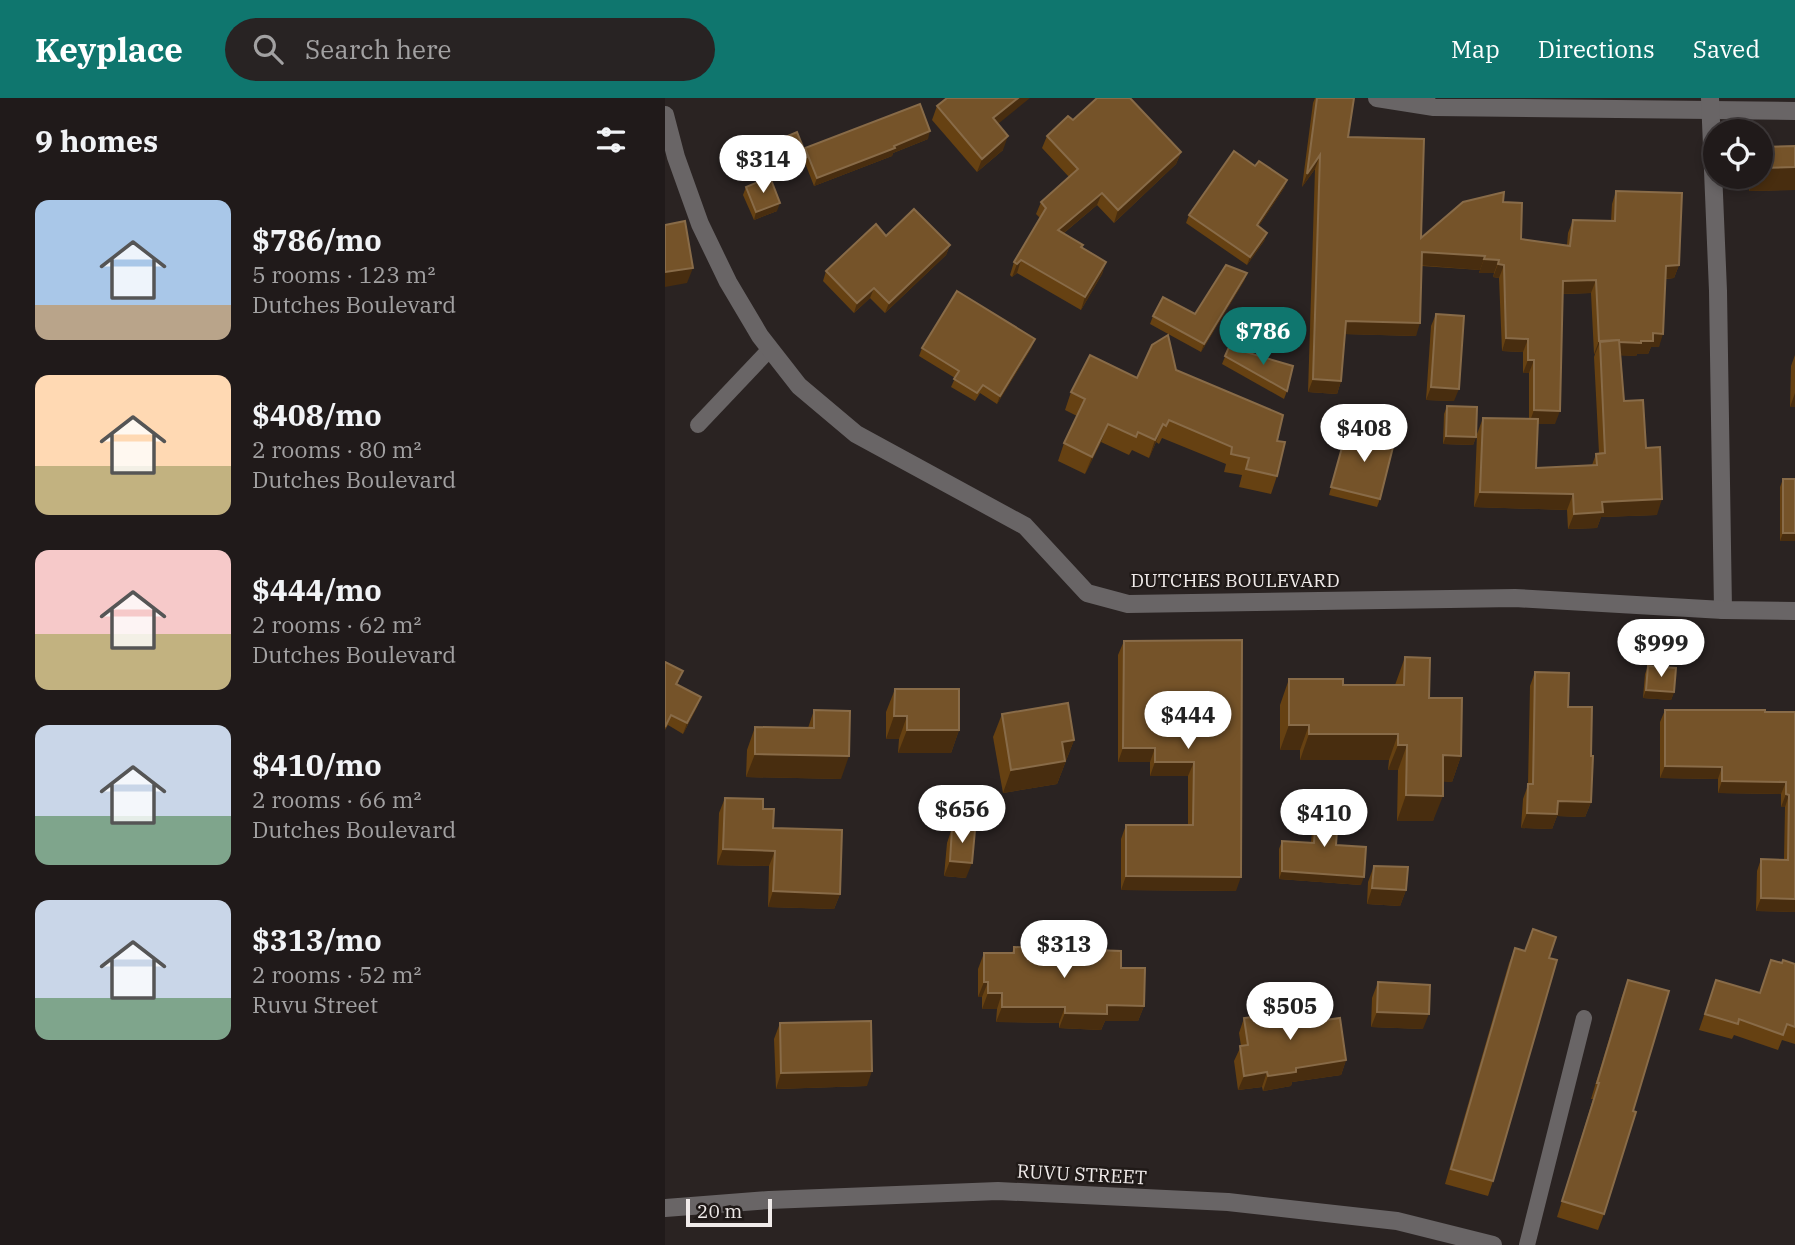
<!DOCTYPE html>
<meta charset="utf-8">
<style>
:root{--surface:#201a1a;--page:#282323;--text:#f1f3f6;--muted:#a2a1a2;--line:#3d3839;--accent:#0f766e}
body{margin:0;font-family:"IBM Plex Serif",serif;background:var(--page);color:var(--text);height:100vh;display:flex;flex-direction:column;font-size:26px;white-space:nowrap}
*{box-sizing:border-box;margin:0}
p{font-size:23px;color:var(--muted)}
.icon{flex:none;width:38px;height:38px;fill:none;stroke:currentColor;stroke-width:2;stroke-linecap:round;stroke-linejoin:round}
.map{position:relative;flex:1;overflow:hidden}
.details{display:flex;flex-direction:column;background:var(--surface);width:665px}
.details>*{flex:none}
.buttons{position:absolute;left:1038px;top:21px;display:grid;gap:14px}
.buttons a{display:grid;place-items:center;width:70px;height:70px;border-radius:50%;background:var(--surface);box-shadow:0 4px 10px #0003,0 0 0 2px var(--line);font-size:35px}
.scale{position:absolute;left:21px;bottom:18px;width:86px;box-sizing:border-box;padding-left:7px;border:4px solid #f0ebea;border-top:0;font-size:19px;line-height:24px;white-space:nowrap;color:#f0ebea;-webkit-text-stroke:5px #201a18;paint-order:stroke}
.price{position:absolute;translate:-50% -60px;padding:0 16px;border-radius:24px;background:#fff;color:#222;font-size:23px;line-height:46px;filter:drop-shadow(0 2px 4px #0008)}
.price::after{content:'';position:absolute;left:50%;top:42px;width:21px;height:16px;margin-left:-10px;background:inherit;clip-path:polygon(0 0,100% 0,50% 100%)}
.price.current{background:var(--accent);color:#fff}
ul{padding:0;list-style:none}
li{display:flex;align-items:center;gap:21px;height:175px;padding:0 35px}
li span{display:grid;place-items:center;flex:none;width:196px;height:140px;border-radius:14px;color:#555}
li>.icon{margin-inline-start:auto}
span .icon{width:84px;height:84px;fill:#fffc;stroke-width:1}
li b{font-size:30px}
h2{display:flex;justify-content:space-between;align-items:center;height:84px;padding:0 35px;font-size:30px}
header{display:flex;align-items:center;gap:42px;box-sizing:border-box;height:98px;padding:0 35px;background:var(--accent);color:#fff}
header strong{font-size:33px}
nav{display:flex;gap:38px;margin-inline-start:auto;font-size:24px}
.search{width:490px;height:63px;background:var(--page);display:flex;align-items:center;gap:18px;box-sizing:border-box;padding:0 24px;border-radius:38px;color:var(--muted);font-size:26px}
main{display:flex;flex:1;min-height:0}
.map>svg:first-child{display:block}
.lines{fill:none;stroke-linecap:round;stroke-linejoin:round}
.lane{stroke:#696566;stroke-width:16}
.street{stroke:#696566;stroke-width:18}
.wall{fill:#664112;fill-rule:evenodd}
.shaded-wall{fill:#482d0f}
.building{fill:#755329;stroke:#886b48;stroke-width:2}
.labels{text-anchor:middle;stroke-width:5;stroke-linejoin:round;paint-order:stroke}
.street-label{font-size:19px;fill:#f0ebea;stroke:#201a18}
</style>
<header>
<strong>Keyplace</strong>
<div class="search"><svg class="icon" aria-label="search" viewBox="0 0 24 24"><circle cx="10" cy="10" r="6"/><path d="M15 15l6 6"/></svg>Search here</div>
<nav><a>Map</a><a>Directions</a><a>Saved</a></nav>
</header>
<main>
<section class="details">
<h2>9 homes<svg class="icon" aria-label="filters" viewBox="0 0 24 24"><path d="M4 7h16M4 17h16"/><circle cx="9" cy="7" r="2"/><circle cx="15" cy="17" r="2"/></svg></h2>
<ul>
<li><span style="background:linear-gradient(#a9c7e8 75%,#b9a48a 0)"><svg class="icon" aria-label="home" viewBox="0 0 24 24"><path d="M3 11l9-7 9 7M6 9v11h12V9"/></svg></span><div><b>$786/mo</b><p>5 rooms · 123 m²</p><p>Dutches Boulevard</p></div></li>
<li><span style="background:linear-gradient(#ffd9b3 65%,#c2b280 0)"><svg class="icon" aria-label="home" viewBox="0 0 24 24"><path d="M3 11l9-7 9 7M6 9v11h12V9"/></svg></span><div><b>$408/mo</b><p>2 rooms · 80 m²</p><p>Dutches Boulevard</p></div></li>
<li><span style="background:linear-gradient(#f6c9c9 60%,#c2b280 0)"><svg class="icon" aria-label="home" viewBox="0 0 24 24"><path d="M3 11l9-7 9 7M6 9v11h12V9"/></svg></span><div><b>$444/mo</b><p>2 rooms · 62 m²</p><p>Dutches Boulevard</p></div></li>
<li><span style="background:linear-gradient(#c9d6e8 65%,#7fa58c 0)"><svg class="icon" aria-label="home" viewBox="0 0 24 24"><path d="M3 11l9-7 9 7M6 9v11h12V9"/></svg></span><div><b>$410/mo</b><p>2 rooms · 66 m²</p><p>Dutches Boulevard</p></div></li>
<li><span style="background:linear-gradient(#c9d6e8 70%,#7fa58c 0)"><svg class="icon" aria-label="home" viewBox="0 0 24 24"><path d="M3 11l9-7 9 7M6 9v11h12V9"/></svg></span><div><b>$313/mo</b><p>2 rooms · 52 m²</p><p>Ruvu Street</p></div></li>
</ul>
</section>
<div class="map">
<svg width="1130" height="1147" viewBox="0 0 1130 1147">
<rect width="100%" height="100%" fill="#2a2322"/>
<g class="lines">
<g class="lane">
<polyline points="33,327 105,251"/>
<polyline points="862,1147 919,920"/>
</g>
<g class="street">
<polyline points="712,0 769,9 1130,13"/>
<polyline points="1045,0 1053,193 1058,512"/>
<polyline points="0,17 11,59 35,126 63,184 95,238 134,288 191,336 360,428 422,495 463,506 850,500 1058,512 1130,513"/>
<polyline points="0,1110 104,1102 333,1093 563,1104 732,1123 828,1147"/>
</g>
</g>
<g class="wall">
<path d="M650,0h39l-6,39 73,101 82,-36 18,37 46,6 1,-12 5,-13 38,1 1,-17 4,-13 63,74 -5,13 -8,1 -7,68h-8l-3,7h-11l-1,2 -15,-1 3,46 22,47 11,67 -56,2 -4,11 -29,1 -1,-19 -93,-3 3,-73 6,-16 46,1v-46h-6v-21l-21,-1 -3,-73 -6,-1 1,-4h-15l1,-3 -58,-4 -6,70 -71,-2 -4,47 -4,13 -29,-2 7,-223 -13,18 11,-84zM926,195l3,61h1l-1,3 5,96 -3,1 -4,11 -56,3 2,-44h17l7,-130z"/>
<polygon points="272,8 333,26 338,52 312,74 267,22"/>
<polygon points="408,22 516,54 511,66 449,125 432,107 399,135 418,147 417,150 441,164 437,176 416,212 352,175 347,179 345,177 349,164 375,120 371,116 376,104 404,79 377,50 382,38"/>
<polygon points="263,41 228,55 227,58 149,88 140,65 139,67 111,78 101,54 104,46 139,53 140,50"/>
<polygon points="1130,48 1130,92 1084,93 1084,79 1096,79"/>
<polygon points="590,68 622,82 619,90 593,129 602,135 599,143 582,167 521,125 524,117"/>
<polygon points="81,89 112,113 89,122 78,97"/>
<polygon points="221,138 285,147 281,157 220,215 205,200 189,215 158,183 161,173"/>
<polygon points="582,175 579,183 536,254 485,226 488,218 530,216"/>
<polygon points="771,216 789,303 761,302 766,228"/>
<polygon points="367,249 332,306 315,295 310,303 286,289 290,280 254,258 257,250"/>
<polygon points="564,249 622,293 619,301 557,266"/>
<polygon points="1130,257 1130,309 1125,309 1126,268"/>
<polygon points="511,272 612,343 612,378 606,396 574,389 577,377 559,374 561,366 497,340 494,346 491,344 484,360 467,352 464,357 436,344 420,376 393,363 399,345 412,318 400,312 406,294"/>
<polygon points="782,308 811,339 808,347 778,346 779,316"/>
<polygon points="688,330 715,401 712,409 664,397 678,346 683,347"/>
<polygon points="1118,381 1130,443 1115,443 1115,389"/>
<polygon points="577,542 571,793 456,792 456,741 461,727 523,727 523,678 485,678 485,664 453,664 453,557 459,543"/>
<polygon points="740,559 764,600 796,658 787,684 778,683 768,723 732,723 733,672 723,672 724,662 635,662 635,652 615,652 615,607 624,581 678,587 730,587"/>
<polygon points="0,564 14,583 12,587 36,599 32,609 18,636 3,627 0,632"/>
<polygon points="983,568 1009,594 1006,602 978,600 980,576"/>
<polygon points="870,574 903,609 926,658 926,704 920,719 892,718 887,731 856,730 858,701 863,687 865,588"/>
<polygon points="230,591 294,632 286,655 233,655 234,641 221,641 221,614"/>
<polygon points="149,612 176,681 81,679 82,652 90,629 143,630"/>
<polygon points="1000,612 1130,614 1130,814 1091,813 1092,773 1096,761 1119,761 1120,709 1116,709 1116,696 1053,695 1053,681 995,680 995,624"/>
<polygon points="337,616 409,642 392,686 338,695 328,639"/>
<polygon points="60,700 98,711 108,730 175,796 169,811 103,809 104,768 52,767 54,715"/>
<polygon points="652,702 671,747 696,787 614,781 614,751 617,743 646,745 649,710"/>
<polygon points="287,730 301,780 279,778 282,745"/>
<polygon points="709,768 741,792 735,808 702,806 703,784"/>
<polygon points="349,849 456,870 479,908 473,923 440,923 436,932 394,930 394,925 331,924 332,911 317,911 317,899 313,899 313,871 319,855 347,855"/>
<polygon points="850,850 884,860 828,1083 823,1098 780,1086 844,865"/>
<polygon points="1117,865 1130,866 1130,946 1117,942 1113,952 1069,937 1067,941 1034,932 1051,882 1095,895"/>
<polygon points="963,882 939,1116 933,1132 892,1119 928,1001 926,1001 957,898"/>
<polygon points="713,884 758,931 706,929 707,900"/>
<polygon points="594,913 646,924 681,962 676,977 627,984 626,988 598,993 597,989 573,992 569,963 576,948 574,935 579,920 592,918"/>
<polygon points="115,925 202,988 111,991 109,941"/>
</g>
<g class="shaded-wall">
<polygon points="353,0 365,0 323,34 328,20"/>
<polygon points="265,33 263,41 228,55 227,58 149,88 152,80"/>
<polygon points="343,38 338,52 312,74 317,61"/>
<polygon points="516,54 511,66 449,125 453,112"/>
<polygon points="655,57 650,71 637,89 642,76"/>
<polygon points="142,59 139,67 111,78 114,70"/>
<polygon points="1130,69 1130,92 1084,93 1089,79 1096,79 1096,70"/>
<polygon points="622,82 619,90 589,135 592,127"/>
<polygon points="437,95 432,107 388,144 393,132"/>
<polygon points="115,105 112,113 89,122 91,114"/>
<polygon points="602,135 599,143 582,167 585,159"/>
<polygon points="285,147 281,157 220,215 224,205"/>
<polygon points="757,154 820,158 815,172 753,167"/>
<polygon points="819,161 834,162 829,175 814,175"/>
<polygon points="356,162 352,175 347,179 352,166"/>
<polygon points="441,164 437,176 416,212 420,199"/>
<polygon points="833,166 839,167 834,180 828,179"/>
<polygon points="1014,167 1009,180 996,181 1001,168"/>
<polygon points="28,170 22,185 0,189 0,174"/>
<polygon points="582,175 579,183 536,254 539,246"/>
<polygon points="931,182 926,195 893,196 898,183"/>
<polygon points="209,190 205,200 189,215 192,205"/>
<polygon points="681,223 755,225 751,238 676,236"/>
<polygon points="988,235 998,236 994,249 986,249 983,256 972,256 971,258 935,257 935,244 930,256 929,256 934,243 976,243"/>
<polygon points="841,240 863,241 858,254 837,253"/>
<polygon points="370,241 367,249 332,306 335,298"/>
<polygon points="863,262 869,262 864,275 858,275"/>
<polygon points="648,281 676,283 672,296 643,294"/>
<polygon points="766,289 794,291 789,303 761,302"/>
<polygon points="1130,295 1130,309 1125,309"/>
<polygon points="869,312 895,313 890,326 864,326"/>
<polygon points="443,326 436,344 420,376 427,359"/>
<polygon points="498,326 491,344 484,360 490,342"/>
<polygon points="781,338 811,339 808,347 778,346"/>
<polygon points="815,394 908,396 902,412 809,409"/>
<polygon points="997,401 992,417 936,419 932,430 903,431 909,416 937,404"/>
<polygon points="1118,435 1130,435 1130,443 1115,443"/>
<polygon points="981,592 1009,594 1006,602 978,600"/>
<polygon points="36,599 32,609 18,636 22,625"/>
<polygon points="229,618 242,618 234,641 221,641"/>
<polygon points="624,627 644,627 635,652 615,652"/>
<polygon points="242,632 294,632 286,655 233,655"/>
<polygon points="644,636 733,636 724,662 635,662"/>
<polygon points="409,642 392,686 338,695 346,672 397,644"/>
<polygon points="733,647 742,647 733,672 723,672"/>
<polygon points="458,650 490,650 485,664 453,664"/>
<polygon points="90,656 184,658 176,681 81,679"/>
<polygon points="778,657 796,658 787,684 769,683"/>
<polygon points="490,664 529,664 523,678 485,678"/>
<polygon points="1000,668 1057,669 1053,681 995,680"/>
<polygon points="1057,683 1121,684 1116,696 1053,695"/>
<polygon points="1121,696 1124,697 1120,709 1116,709"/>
<polygon points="741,697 778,698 768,723 732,723"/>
<polygon points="893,703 926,704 920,719 892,718 887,731 856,730 862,715"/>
<polygon points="58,751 110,753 104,768 52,767"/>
<polygon points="285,763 307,765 301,780 279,778"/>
<polygon points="617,773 699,779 696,787 614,781"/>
<polygon points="461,778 576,779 571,793 456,792"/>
<polygon points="707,790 741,792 735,808 702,806"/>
<polygon points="108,793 175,796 169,811 103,809"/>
<polygon points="1096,800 1130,801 1130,814 1091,813"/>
<polygon points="319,884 323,884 317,899 313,899"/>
<polygon points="323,895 337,895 332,911 317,911"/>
<polygon points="442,907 479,908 473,923 440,923 436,932 394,930 400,915"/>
<polygon points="337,909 400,909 394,925 331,924"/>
<polygon points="712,914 764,916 758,931 706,929"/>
<polygon points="681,962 676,977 627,984 626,988 598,993 603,978 631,970"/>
<polygon points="207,973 202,988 111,991 116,975"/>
<polygon points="602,974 597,989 573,992 579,978"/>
</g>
<g class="building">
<polygon points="282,0 353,0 328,20 343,38 317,61 272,8"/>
<polygon points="432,0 465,0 516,54 453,112 437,95 393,132 418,147 416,149 441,164 420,199 356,162 352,166 349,164 381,110 376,104 413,71 382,38 403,18 408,22"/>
<polygon points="652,0 689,0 683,39 759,41 756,140 798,104 839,94 838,104 857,105 856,141 905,148 908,122 950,123 951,93 1017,95 1014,167 1001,168 998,236 988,235 988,243 976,243 976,245 954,244 954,242 934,243 931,182 898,183 895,313 869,312 869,262 863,262 863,241 841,240 839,167 833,166 834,162 819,161 820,158 757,154 755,225 681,223 676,283 648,281 655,57 642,76"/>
<polygon points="255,6 265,33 229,48 230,50 152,80 140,50"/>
<polygon points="132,34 142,59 114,70 104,46"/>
<polygon points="1130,48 1130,69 1096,70 1096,49"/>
<polygon points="569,53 590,68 594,63 622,82 592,127 602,135 585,159 524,117"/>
<polygon points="105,79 115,105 91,114 81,89"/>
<polygon points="249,111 285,147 224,205 209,190 192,205 161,173 211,126 221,138"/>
<polygon points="20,123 28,170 0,174 0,127"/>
<polygon points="561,167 582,175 539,246 488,218 498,199 530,216"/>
<polygon points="292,193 370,241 335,298 318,287 312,295 289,281 294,273 257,250"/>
<polygon points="771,216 799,218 794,291 766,289"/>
<polygon points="503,237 511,272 618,317 612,343 620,344 612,378 581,371 584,360 566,356 567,349 504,322 501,328 498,326 490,342 473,334 471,339 443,326 427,359 399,345 420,301 406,294 425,257 472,280 487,247"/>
<polygon points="954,242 959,303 978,302 981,350 995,349 997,401 937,404 938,414 909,416 908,396 815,394 818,320 873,321 871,370 932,367 931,356 940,355 935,244"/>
<polygon points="564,249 628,268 622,293 560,258"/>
<polygon points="782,308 812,309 811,339 781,338"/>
<polygon points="688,330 730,341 715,401 666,389 678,346 684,347"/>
<rect x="1118" y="381" width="12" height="54"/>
<polygon points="577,542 576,779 461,778 461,727 528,727 529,664 490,664 490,650 458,650 459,543"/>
<polygon points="740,559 765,560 764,600 797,600 796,658 778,657 778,698 741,697 742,647 733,647 733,636 644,636 644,627 624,627 624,581 678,581 678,587 739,587"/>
<polygon points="0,564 18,573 11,586 36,599 22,625 6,617 0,629"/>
<polygon points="983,568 1011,570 1009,594 981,592"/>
<polygon points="870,574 904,575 903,609 927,609 926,658 928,658 926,704 893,703 892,716 862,715 863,686 868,686"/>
<polygon points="230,591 294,591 294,632 242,632 242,618 229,618"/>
<polygon points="403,605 409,642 397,644 400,663 346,672 337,616"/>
<polygon points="149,612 185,613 184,658 90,656 90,629 149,630"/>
<polygon points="1000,612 1100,612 1100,614 1130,614 1130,801 1096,800 1096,761 1123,762 1124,697 1121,696 1121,684 1057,683 1057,669 1000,668"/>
<polygon points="60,700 98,701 98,711 109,711 108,730 177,732 175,796 108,793 110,753 58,751"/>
<polygon points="652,702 674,704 671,747 701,749 699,779 617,773 617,743 649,745"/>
<polygon points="287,730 310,732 307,765 285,763"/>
<polygon points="709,768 743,769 741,792 707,790"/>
<polygon points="868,831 891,839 884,860 892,862 828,1083 786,1071 850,850 860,853"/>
<polygon points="349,849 456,853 456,870 480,870 479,908 442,907 442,916 400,915 400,909 337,909 337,895 323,895 323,884 319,884 319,855 349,855"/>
<polygon points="1106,862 1117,865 1118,862 1130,866 1130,929 1122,926 1118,937 1074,921 1073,926 1040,916 1051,882 1095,895"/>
<polygon points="963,882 1004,893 968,1013 971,1014 939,1116 897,1103 934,985 932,985"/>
<polygon points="713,884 765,887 764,916 712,914"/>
<polygon points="644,906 646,924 675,920 681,962 631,970 631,974 603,978 602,974 579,978 575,948 583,947 579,920 595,918 594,913"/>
<polygon points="206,923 207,973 116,975 115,925"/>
</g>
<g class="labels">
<g class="street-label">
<text x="570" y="489">DUTCHES BOULEVARD</text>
<text transform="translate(417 1076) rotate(3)" y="7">RUVU STREET</text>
</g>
</g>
</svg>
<div class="buttons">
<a><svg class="icon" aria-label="locate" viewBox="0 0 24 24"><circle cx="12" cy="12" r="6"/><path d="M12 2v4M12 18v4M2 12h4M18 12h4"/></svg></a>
</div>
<div class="scale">20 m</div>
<b class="price" style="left:98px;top:97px">$314</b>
<b class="price current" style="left:598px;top:269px">$786</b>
<b class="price" style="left:699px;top:366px">$408</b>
<b class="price" style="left:996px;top:581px">$999</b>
<b class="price" style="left:523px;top:653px">$444</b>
<b class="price" style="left:297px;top:747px">$656</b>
<b class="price" style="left:659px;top:751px">$410</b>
<b class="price" style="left:399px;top:882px">$313</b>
<b class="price" style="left:625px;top:944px">$505</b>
</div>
</main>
